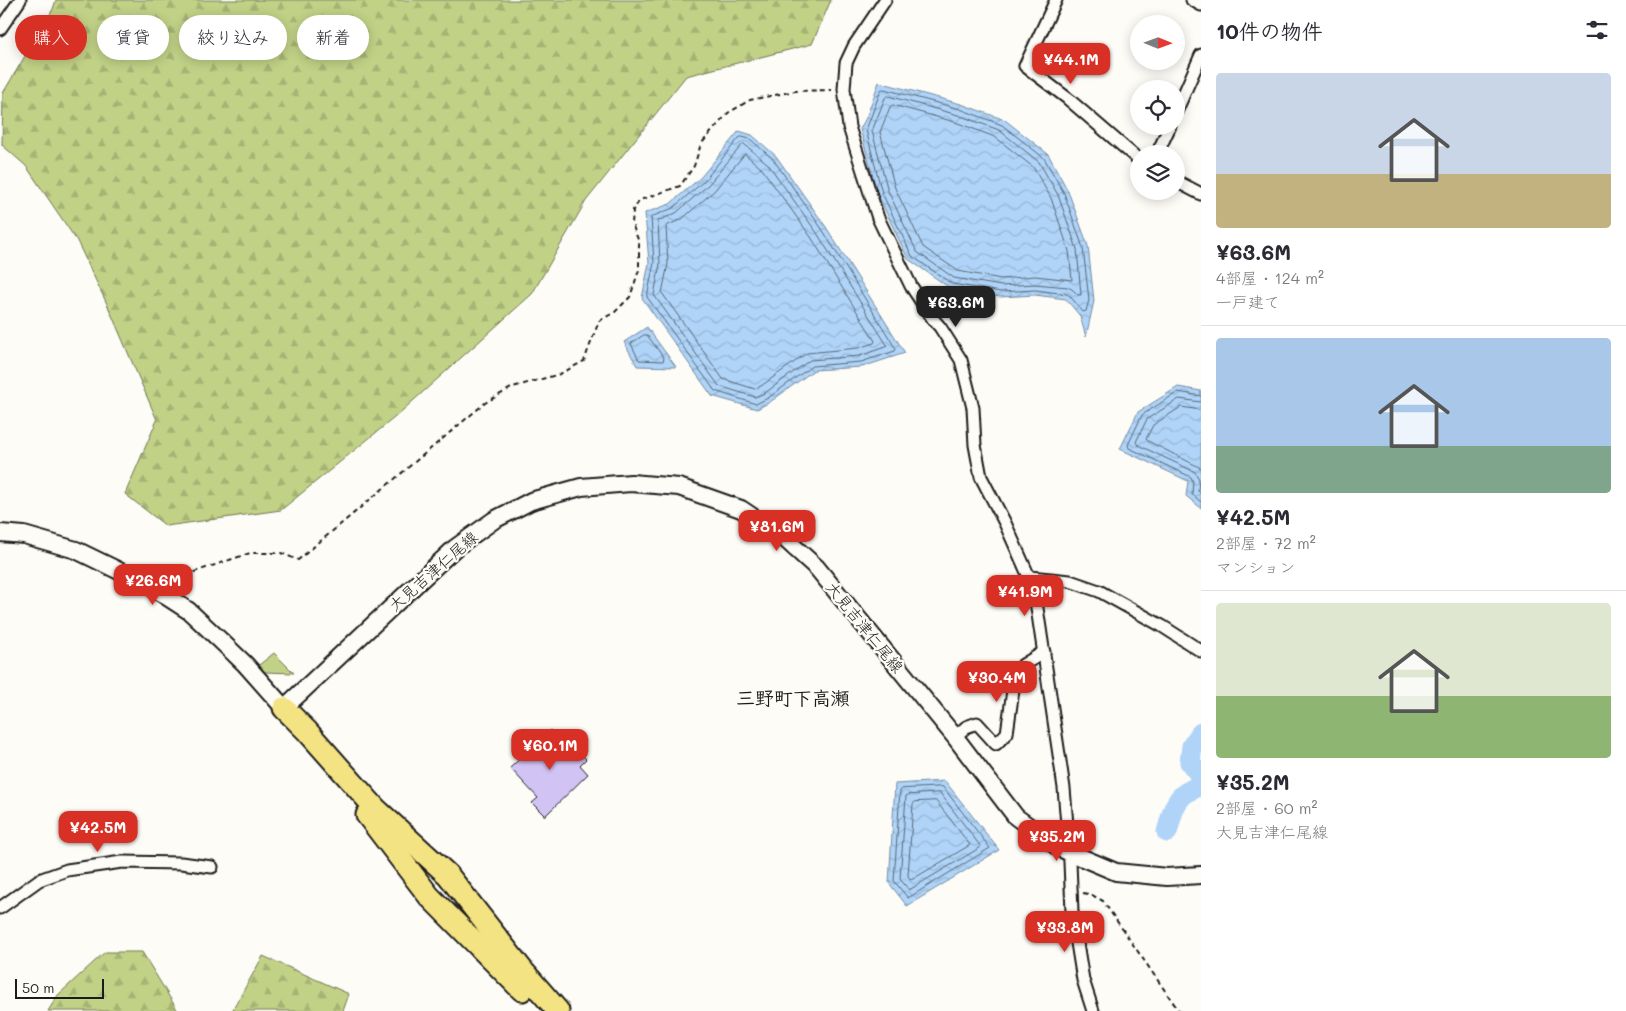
<!DOCTYPE html>
<html lang="ja">
<meta charset="utf-8">
<style>
:root{--surface:#fff;--page:#f7f7f7;--text:#2b2b33;--muted:#7c7c81;--line:#e1e1e2;--accent:#d93025}
body{margin:0;font-family:Mali,"Klee One",sans-serif;background:var(--page);color:var(--text);height:100vh;display:flex;flex-direction:column;font-size:19px;white-space:nowrap}
*{box-sizing:border-box;margin:0}
p{font-size:16px;color:var(--muted)}
.icon{flex:none;width:28px;height:28px;fill:none;stroke:currentColor;stroke-width:2;stroke-linecap:round;stroke-linejoin:round}
.map{position:relative;flex:1;overflow:hidden}
.drawer{display:flex;flex-direction:column;background:var(--surface);width:425px}
.drawer>*{flex:none}
.top-card{position:absolute;left:15px;top:15px;width:475px;height:45px;display:flex;gap:10px}
.needle{width:32px;rotate:91deg}
.buttons{position:absolute;left:1130px;top:15px;display:grid;gap:10px}
.buttons a{display:grid;place-items:center;width:55px;height:55px;border-radius:50%;background:var(--surface);box-shadow:0 2px 12px #0003;font-size:25px}
.scale{position:absolute;left:15px;bottom:12px;width:89px;box-sizing:border-box;padding-left:5px;border:2px solid #1c1c1c;border-top:0;font-size:14px;line-height:18px;white-space:nowrap;color:#1c1c1c;-webkit-text-stroke:4px #fdfcf7;paint-order:stroke}
.price{position:absolute;translate:-50% -42px;padding:0 11px;border-radius:10px;background:var(--accent);color:#fff;font-size:16px;line-height:32px;filter:drop-shadow(0 1px 2px #0008)}
.price::after{content:'';position:absolute;left:50%;top:30px;width:15px;height:11px;margin-left:-8px;background:inherit;clip-path:polygon(0 0,100% 0,50% 100%)}
.price.current{background:#222;color:#fff}
ul{padding:0;list-style:none}
li{display:grid;align-content:center;gap:10px;height:265px;padding:0 15px}
li+li{border-top:1px solid var(--line)}
li span{display:grid;place-items:center;height:155px;border-radius:5px;color:#555}
li>.icon{margin-inline-start:auto}
span .icon{width:90px;height:90px;fill:#fffc;stroke-width:1}
li b{font-size:21px}
h2{display:flex;justify-content:space-between;align-items:center;height:60px;padding:0 15px;font-size:21px}
.tag{padding:0 18px;border-radius:22px;background:var(--surface);box-shadow:0 2px 12px #0003;font-size:18px;line-height:45px}
.tag.current{background:var(--accent);color:#fff}
main{display:flex;flex:1;min-height:0}
.map>svg:first-child{display:block}
.green{fill:#c1d186;stroke:#6e7651}
.forest{fill:url(#forest-firs);stroke:#6e7651}
.water{fill:url(#water-waves);stroke:#748aa0}
.lines{fill:none;stroke-linecap:round;stroke-linejoin:round}
.shore{stroke:#576674;stroke-width:1}
.river{stroke:#afd4f8;stroke-width:21}
.building{fill:#d2c3f5;stroke:#1c1c1c}
.street-casing{stroke:#1c1c1c;stroke-width:15}
.secondary-casing{stroke:#1c1c1c;stroke-width:20}
.highway-casing{stroke:#1c1c1c;stroke-width:25}
.path{stroke:#1c1c1c;stroke-width:2;stroke-dasharray:5 4;stroke-linecap:butt}
.street{stroke:#fdfcf7;stroke-width:11}
.secondary{stroke:#fdfcf7;stroke-width:16}
.highway{stroke:#f4e382;stroke-width:21}
.labels{text-anchor:middle;stroke-width:4.5;stroke-linejoin:round;paint-order:stroke}
.street-label{font-size:16px;fill:#1c1c1c;stroke:#fdfcf7}
.quarter-label{font-size:19px;font-weight:bold;fill:#1c1c1c;stroke:#fdfcf7}
</style>
<main>
<div class="map">
<svg width="1201" height="1011" viewBox="0 0 1201 1011">
<defs>
<pattern id="forest-firs" width="22" height="20" patternUnits="userSpaceOnUse" patternTransform="scale(1.25)"><rect width="22" height="20" fill="#c1d186"/><path d="M5 1l3.5 6h-7zM16 11l3.5 6h-7z" fill="#a5b373"/></pattern>
<pattern id="water-waves" width="16" height="10" patternUnits="userSpaceOnUse" patternTransform="scale(1.25)"><rect width="16" height="10" fill="#afd4f8"/><path d="M0 5q4-4 8 0t8 0" fill="none" stroke="#96b5d4"/></pattern>
</defs>
<rect width="100%" height="100%" fill="#fdfcf7"/>
<filter id="ink" filterUnits="userSpaceOnUse"><feTurbulence type="fractalNoise" baseFrequency=".02" numOctaves="2"/><feDisplacementMap in="SourceGraphic" scale="10" xChannelSelector="R" yChannelSelector="G"/><feConvolveMatrix kernelMatrix="1 2 1 2 8 2 1 2 1" color-interpolation-filters="sRGB"/></filter>
<g filter="url(#ink)">
<polygon class="green" points="274,653 294,673 264,672 259,665"/>
<g class="forest">
<polygon points="56,0 831,0 812,44 686,76 586,201 532,294 394,418 281,510 166,526 125,494 157,420 107,304 77,241 26,166 2,145 3,93 53,9"/>
<polygon points="105,952 142,952 178,1011 48,1011 58,995"/>
<polygon points="263,956 349,994 343,1011 232,1011"/>
</g>
<g class="water">
<polygon points="879,82 961,104 1005,120 1048,154 1068,191 1088,246 1094,301 1086,337 1080,316 1066,299 1035,295 1000,297 950,288 908,259 878,195 860,129 866,118"/>
<polygon points="739,131 752,135 776,156 826,227 905,353 862,367 814,370 770,402 757,409 712,396 642,298 649,263 645,213 670,204 701,177"/>
<polygon points="647,327 676,367 637,366 624,342"/>
<polygon points="1178,387 1201,391 1201,508 1186,496 1188,481 1120,449 1138,412"/>
<polygon points="945,781 999,850 907,906 889,883 895,784"/>
</g>
<g class="lines">
<g class="shore">
<polygon points="884,89 960,109 1002,125 1044,158 1064,193 1083,248 1089,300 1086,311 1083,312 1070,296 1067,294 1035,290 1001,292 952,284 912,256 882,193 866,130 881,90"/>
<polygon points="888,96 958,115 999,130 1039,162 1058,195 1077,249 1081,295 1078,295 1073,290 1068,287 1035,284 1001,286 954,278 917,252 888,191 872,131 885,98"/>
<polygon points="893,105 955,122 995,137 1033,167 1051,198 1069,251 1072,280 1035,276 1001,279 958,271 923,247 895,188 880,132 890,107"/>
<polygon points="742,137 750,139 773,159 822,229 896,349 895,351 861,362 812,366 768,398 756,404 715,391 647,297 654,263 651,217 673,208 704,181 739,138"/>
<polygon points="744,144 768,164 817,233 887,345 885,347 860,356 810,360 765,393 755,397 719,386 654,295 660,264 658,221 676,213 708,185 742,145"/>
<polygon points="745,154 762,169 811,237 875,341 874,343 858,348 807,353 761,386 755,389 723,379 662,293 668,264 666,226 682,219 714,191"/>
<polygon points="644,335 647,335 664,358 663,361 639,360 631,344"/>
<polyline points="1201,396 1178,392 1142,415 1128,445 1129,448 1191,477 1193,482 1192,494 1201,502"/>
<polyline points="1201,402 1179,399 1147,419 1136,442 1138,445 1195,472 1199,479 1198,491 1201,494"/>
<polyline points="1201,410 1181,407 1153,425 1146,439 1148,441 1201,468"/>
<polygon points="943,787 990,848 908,898 894,881 900,791 902,789"/>
<polygon points="940,793 981,847 909,890 900,879 906,796 908,795"/>
<polygon points="936,801 970,845 911,880 908,876 913,804 915,802"/>
</g>
<g class="river">
<polyline points="1201,733 1192,746 1190,762 1201,776"/>
<path d="M1167,832c4,-13 6,-28 16,-37 8,-7 13,-4 18,-15"/>
</g>
</g>
<polygon class="building" points="550,730 568,749 572,744 586,759 580,765 588,774 545,816 532,803 538,798 510,768"/>
<g class="lines">
<defs>
<g id="street">
<polyline points="885,0 854,46 846,63 844,89 849,127 878,218 911,286 933,319 940,327 961,360 973,408 975,445 981,477 1005,523 1034,588 1064,788 1070,862 1072,912 1083,980 1093,1011"/>
<polyline points="1056,0 1025,66 1067,98 1139,160"/>
<polyline points="1192,0 1201,5"/>
<polyline points="0,29 20,0"/>
<polyline points="1176,112 1201,55"/>
<polyline points="1157,154 1170,126"/>
<polyline points="1176,181 1201,194"/>
<polyline points="1030,577 1070,581 1099,591 1162,626 1201,651"/>
<polyline points="955,737 966,727 977,723 996,744 1007,733 1014,683 1023,665 1044,652"/>
<polyline points="0,908 39,880 67,870 122,862 181,863 212,867"/>
</g>
<polyline id="secondary" points="0,533 24,535 76,550 152,587 189,611 220,640 245,664 284,708 455,548 494,520 531,501 581,487 631,483 679,487 741,509 783,537 817,568 955,737 1016,817 1059,848 1116,872 1167,877 1201,875"/>
<g id="highway">
<polyline points="284,708 307,731 376,809 448,875 523,971 558,1011"/>
<polyline points="367,815 429,896 522,990"/>
</g>
</defs>
<use href="#street" class="street-casing"/>
<use href="#secondary" class="secondary-casing"/>
<use href="#highway" class="highway-casing"/>
<g class="path">
<polyline points="168,581 250,553 281,553 298,560 485,403 513,387 560,374 584,361 599,321 615,312 630,297 639,270 639,242 632,224 633,210 640,200 680,186 694,166 701,144 728,113 750,100 795,91 832,90"/>
<polyline points="1083,893 1092,895 1103,901 1179,1011"/>
</g>
<use href="#street" class="street"/>
<use href="#secondary" class="secondary"/>
<use href="#highway" class="highway"/>
</g>
</g>
<g class="labels">
<g class="street-label">
<text transform="translate(433 571) rotate(-41)" y="6">大見吉津仁尾線</text>
<text transform="translate(865 627) rotate(51)" y="6">大見吉津仁尾線</text>
</g>
<g class="quarter-label">
<text x="793" y="705">三野町下高瀬</text>
</g>
</g>
</svg>
<div class="buttons">
<a><svg class="needle" viewBox="-14 -14 28 28"><path d="M0-13l5 13h-10z" fill="#e53935"/><path d="M0 13l5-13h-10z" fill="#7c7c81"/></svg></a>
<a><svg class="icon" aria-label="locate" viewBox="0 0 24 24"><circle cx="12" cy="12" r="6"/><path d="M12 2v4M12 18v4M2 12h4M18 12h4"/></svg></a>
<a><svg class="icon" aria-label="layers" viewBox="0 0 24 24"><path d="M12 4l9 5-9 5-9-5zM3 14l9 5 9-5"/></svg></a>
</div>
<div class="scale">50 m</div>
<b class="price" style="left:1071px;top:85px">¥44.1M</b>
<b class="price current" style="left:956px;top:328px">¥63.6M</b>
<b class="price" style="left:777px;top:552px">¥81.6M</b>
<b class="price" style="left:153px;top:606px">¥26.6M</b>
<b class="price" style="left:1025px;top:617px">¥41.9M</b>
<b class="price" style="left:997px;top:703px">¥30.4M</b>
<b class="price" style="left:550px;top:771px">¥60.1M</b>
<b class="price" style="left:98px;top:853px">¥42.5M</b>
<b class="price" style="left:1057px;top:862px">¥35.2M</b>
<b class="price" style="left:1065px;top:953px">¥33.8M</b>
<div class="top-card">
<a class="tag current">購入</a>
<a class="tag">賃貸</a>
<a class="tag">絞り込み</a>
<a class="tag">新着</a>
</div>
</div>
<section class="drawer">
<h2>10件の物件<svg class="icon" aria-label="filters" viewBox="0 0 24 24"><path d="M4 7h16M4 17h16"/><circle cx="9" cy="7" r="2"/><circle cx="15" cy="17" r="2"/></svg></h2>
<ul>
<li><span style="background:linear-gradient(#c9d6e8 65%,#c2b280 0)"><svg class="icon" aria-label="home" viewBox="0 0 24 24"><path d="M3 11l9-7 9 7M6 9v11h12V9"/></svg></span><div><b>¥63.6M</b><p>4部屋 · 124 m²</p><p>一戸建て</p></div></li>
<li><span style="background:linear-gradient(#a9c7e8 70%,#7fa58c 0)"><svg class="icon" aria-label="home" viewBox="0 0 24 24"><path d="M3 11l9-7 9 7M6 9v11h12V9"/></svg></span><div><b>¥42.5M</b><p>2部屋 · 72 m²</p><p>マンション</p></div></li>
<li><span style="background:linear-gradient(#dfe7d0 60%,#8fb573 0)"><svg class="icon" aria-label="home" viewBox="0 0 24 24"><path d="M3 11l9-7 9 7M6 9v11h12V9"/></svg></span><div><b>¥35.2M</b><p>2部屋 · 60 m²</p><p>大見吉津仁尾線</p></div></li>
</ul>
</section>
</main>
